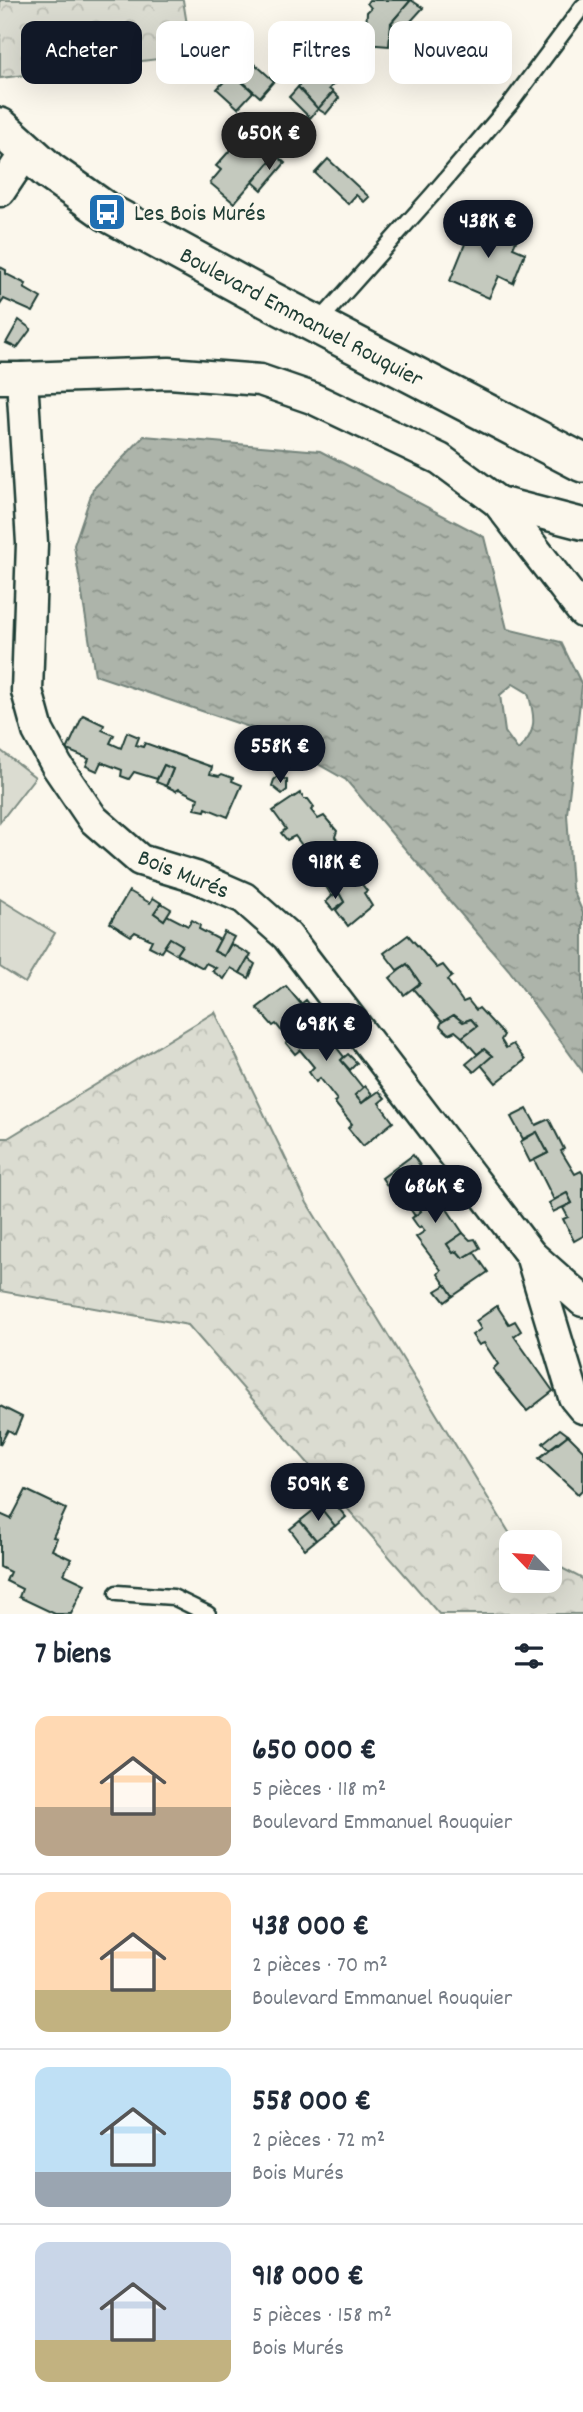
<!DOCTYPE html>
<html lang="fr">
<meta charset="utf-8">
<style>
:root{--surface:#fff;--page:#f6f6f7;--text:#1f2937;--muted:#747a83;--line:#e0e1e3;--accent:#111827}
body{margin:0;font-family:Dekko,sans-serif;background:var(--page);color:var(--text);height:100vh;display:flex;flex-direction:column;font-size:26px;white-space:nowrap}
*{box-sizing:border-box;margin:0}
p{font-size:23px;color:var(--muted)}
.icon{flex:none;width:38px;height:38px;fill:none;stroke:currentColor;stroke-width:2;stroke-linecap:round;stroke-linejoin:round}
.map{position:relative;height:1614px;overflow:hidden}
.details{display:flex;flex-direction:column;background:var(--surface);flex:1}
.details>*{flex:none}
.guide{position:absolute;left:21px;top:21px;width:542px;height:63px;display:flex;gap:14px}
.needle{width:46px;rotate:295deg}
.controls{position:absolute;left:499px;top:1530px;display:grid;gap:14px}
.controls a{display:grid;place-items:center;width:63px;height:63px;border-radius:14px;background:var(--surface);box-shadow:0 7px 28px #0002;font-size:35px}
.price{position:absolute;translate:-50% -60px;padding:0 16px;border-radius:24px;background:var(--accent);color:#fff;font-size:23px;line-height:46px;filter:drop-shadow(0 2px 4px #0008)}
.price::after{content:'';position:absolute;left:50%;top:42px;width:21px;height:16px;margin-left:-10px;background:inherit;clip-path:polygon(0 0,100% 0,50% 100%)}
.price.current{background:#222;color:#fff}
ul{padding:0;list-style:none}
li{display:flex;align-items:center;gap:21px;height:175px;padding:0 35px}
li+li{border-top:2px solid var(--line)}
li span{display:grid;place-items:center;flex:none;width:196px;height:140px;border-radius:14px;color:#555}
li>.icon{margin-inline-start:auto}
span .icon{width:84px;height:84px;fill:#fffc;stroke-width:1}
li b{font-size:30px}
h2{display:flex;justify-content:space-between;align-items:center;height:84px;padding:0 35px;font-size:30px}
.pill{padding:0 24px;border-radius:14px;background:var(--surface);box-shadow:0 7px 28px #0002;font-size:24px;line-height:63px}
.pill.current{background:var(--accent);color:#fff}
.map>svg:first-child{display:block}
.grass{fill:#dbdcd1;stroke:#7d8c82;stroke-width:2}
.forest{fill:url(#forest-crowns);stroke:#7d8c82;stroke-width:2}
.water{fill:url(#water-ripples);stroke:#74847b;stroke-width:2;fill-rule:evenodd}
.building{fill:#c4c9be;stroke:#1f3d34;stroke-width:2}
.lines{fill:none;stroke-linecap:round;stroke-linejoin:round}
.service-casing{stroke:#1f3d34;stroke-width:19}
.minor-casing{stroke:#1f3d34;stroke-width:35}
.tertiary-casing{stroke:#1f3d34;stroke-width:42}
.service{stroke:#fbf7ec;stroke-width:14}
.minor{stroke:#fbf7ec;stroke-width:30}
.tertiary{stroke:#fbf7ec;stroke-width:37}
.labels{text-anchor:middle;stroke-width:5;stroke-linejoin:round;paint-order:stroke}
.poi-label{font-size:24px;fill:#1f3d34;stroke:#fbf7ec;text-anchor:start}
.street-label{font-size:24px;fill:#1f3d34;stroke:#fbf7ec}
</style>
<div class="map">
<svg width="583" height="1614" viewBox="0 0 583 1614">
<defs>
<pattern id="forest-crowns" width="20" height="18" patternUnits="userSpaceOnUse" patternTransform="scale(1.75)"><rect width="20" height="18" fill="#dbdcd1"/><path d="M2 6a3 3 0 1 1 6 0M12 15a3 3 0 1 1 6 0" fill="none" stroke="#bcbeb4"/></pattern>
<pattern id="water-ripples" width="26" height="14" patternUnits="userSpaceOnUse" patternTransform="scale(1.75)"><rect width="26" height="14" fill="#adb4aa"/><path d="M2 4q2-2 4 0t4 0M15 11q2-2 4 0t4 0" fill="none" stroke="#8c948b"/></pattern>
</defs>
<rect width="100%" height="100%" fill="#fbf7ec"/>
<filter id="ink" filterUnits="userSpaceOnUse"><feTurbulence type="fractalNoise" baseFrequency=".0143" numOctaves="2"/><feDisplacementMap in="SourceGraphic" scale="14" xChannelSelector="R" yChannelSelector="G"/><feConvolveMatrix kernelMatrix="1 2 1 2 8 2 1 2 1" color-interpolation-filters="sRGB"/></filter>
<g filter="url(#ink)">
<g class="grass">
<polygon points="0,750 35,777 0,822"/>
<polygon points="0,899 55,933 25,983 0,967"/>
</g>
<g class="forest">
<polygon points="0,0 183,0 192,55 0,78"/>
<polygon points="215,1012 307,1203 515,1542 511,1542 511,1580 550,1580 550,1562 583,1579 583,1614 439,1614 188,1325 0,1291 0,1138 8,1138"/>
</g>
<g class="water">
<polygon points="453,25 462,33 440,58 433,52 429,56 421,47 432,35 448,30"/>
<path d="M144,436l176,15 164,86 23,92 54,13 21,43 -15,129 5,74 11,25v159l-74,-102 -163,-190 -88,-50 -163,-55 -21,-130 19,-56zM513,684l15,9c7,23 10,39 -10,57l-13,-18 -5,-37z"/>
</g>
<g class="building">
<polygon points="369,0 411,0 391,23 389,46 365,44 367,12 371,8 367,3"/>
<polygon points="411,0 423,8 401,32 391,23"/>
<polygon points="335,38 358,59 329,89 333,92 318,109 298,87 310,72 308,68"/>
<polygon points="255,64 274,81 260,97 241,80"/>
<polygon points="232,73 253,92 238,108 217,89"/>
<polygon points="298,87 318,109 310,118 289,97"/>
<polygon points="333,92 339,98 326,114 318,109"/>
<polygon points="248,130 276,155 234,203 210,183 221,170 216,166"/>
<polygon points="276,155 285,163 262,190 253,182"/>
<polygon points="328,159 369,197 364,202 356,195 348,204 315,173"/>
<polygon points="487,221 519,234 513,248 525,253 513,283 499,276 489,298 450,281 471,229 481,234"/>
<polygon points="0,267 6,270 6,274 26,284 24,288 41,298 33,312 4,299 0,305"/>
<polygon points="19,320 31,329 17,348 6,343"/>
<polygon points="83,715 104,725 102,730 114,735 110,743 121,748 127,732 139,737 136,745 143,747 145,743 212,767 210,774 219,776 222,774 233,778 232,781 242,785 228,817 206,808 205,811 195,809 198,798 179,789 176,791 166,786 173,769 164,765 157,779 134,772 129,779 121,776 122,770 101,762 97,771 86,766 89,759 67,750"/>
<polygon points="164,765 173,769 166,786 156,782"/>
<polygon points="278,776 287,780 287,790 282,794 272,786 274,780"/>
<polygon points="300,793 304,799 308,799 314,807 311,810 318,819 324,816 337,831 335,837 342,846 340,849 346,863 367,891 364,893 372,906 348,926 336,910 344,902 339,893 332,896 320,877 325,872 314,854 310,856 295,836 287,840 281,833 286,829 273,811"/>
<polygon points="313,855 325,872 317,878 304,861"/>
<polygon points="129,891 150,903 153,898 161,903 154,913 164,920 167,915 188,926 192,920 200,925 199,929 220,940 214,951 224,956 231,944 251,955 240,973 231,968 224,979 212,971 216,968 206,963 203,968 176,954 182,945 170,938 161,952 149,946 152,940 135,932 131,936 110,923"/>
<polygon points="339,893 344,902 333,910 326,902 332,896"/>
<polygon points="161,903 171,909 164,920 154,913"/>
<polygon points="224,932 234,937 224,956 214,951"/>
<polygon points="408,935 437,968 443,965 452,976 447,980 463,1002 468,1000 476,1010 479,1008 504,1035 501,1040 506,1048 513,1044 525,1060 496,1083 481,1065 492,1056 484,1049 477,1054 462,1037 477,1026 471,1019 463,1022 454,1015 442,1022 413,989 420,983 407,964 397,970 384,953"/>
<polygon points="170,938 182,945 176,954 164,947"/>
<polygon points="248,959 255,964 249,978 240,973"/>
<polygon points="407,964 420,983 404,995 390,978"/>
<polygon points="286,986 301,1004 306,1000 320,1018 315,1020 344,1057 341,1060 363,1088 355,1095 362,1103 379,1091 385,1098 379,1103 393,1122 363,1146 348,1128 352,1124 334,1102 337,1100 320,1078 316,1082 309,1072 314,1067 300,1050 295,1054 286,1043 289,1040 276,1024 273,1026 257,1008"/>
<polygon points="454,1015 463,1022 471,1019 477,1026 462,1037 455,1031 449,1034 440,1026 442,1022"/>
<polygon points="484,1049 492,1056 474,1072 466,1064"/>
<polygon points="348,1054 357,1063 350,1070 341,1060"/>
<polygon points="365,1086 372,1094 362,1103 355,1095"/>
<polygon points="527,1109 536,1125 549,1119 564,1149 561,1151 575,1174 581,1171 583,1174 583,1236 574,1241 563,1219 568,1217 563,1208 572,1203 567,1193 554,1200 534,1160 548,1153 537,1132 523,1139 511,1117"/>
<polygon points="537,1132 548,1153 530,1162 520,1142"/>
<polygon points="413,1155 425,1173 431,1170 438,1180 431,1185 463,1233 447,1244 453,1253 457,1251 463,1258 474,1252 488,1272 453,1296 438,1274 441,1270 416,1237 425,1231 421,1226 419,1228 412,1218 421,1211 413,1197 405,1201 399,1193 394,1196 382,1178"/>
<polygon points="567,1193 572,1203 553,1212 549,1203"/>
<polygon points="413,1197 421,1211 415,1216 405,1201"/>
<polygon points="463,1233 470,1240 475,1239 480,1248 463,1258 457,1251 453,1253 447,1244"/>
<polygon points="446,1285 453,1296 445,1302 436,1291"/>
<polygon points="497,1306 509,1324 515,1321 521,1331 514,1336 553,1391 527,1411 493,1369 498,1364 484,1343 479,1345 472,1335 481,1329 476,1321"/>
<polygon points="0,1406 22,1417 15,1434 8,1430 0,1445"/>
<polygon points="560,1429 568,1435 549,1449 543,1443"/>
<polygon points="568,1435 583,1450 583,1489 578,1494 539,1458"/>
<polygon points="26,1490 66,1509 53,1537 57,1538 52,1550 71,1559 64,1574 85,1584 71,1614 55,1614 19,1597 22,1589 6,1581 10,1572 0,1567 0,1514 11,1519"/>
<polygon points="329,1497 346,1517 335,1526 319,1506"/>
<polygon points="319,1506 335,1526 316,1540 300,1521"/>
<polygon points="300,1521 316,1540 305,1549 290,1529"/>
</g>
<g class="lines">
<defs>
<g id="service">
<polyline points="317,324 433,194 510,104 583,6"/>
<polyline points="117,1593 173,1597 208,1614"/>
</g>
<g id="minor">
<polyline points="0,191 26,152"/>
<polyline points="0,378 22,378 32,543 27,691 38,731 57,766 93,819 140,860 196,877 244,898 287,936 531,1255 574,1397 583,1408"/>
<polyline points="22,378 169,373 260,380 312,398 440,459 498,502 583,612"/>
<polyline points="498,502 583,524"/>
<polyline points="531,1255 583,1301"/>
</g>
<polyline id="tertiary" points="0,127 49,171 107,212 250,290 583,463"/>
</defs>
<use href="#service" class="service-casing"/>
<use href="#minor" class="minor-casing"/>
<use href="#tertiary" class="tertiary-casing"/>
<use href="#service" class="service"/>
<use href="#minor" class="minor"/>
<use href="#tertiary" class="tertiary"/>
</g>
</g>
<defs>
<symbol id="bus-square" viewBox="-11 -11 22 22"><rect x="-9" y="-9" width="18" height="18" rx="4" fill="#1f6fb2" stroke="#fbf7ec"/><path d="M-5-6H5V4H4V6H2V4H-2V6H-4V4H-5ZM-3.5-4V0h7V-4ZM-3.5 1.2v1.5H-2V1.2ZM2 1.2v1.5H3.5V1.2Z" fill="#fff"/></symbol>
</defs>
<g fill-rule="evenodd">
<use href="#bus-square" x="85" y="190" width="44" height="44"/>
</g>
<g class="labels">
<g class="poi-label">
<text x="134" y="220">Les Bois Murés</text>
</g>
<g class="street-label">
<text transform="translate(302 316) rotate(28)" y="8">Boulevard Emmanuel Rouquier</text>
<text transform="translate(184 873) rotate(22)" y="8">Bois Murés</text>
</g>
</g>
</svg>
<div class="controls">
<a><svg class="needle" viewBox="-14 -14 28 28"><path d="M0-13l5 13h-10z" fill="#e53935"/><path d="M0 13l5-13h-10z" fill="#747a83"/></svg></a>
</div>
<b class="price current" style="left:269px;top:172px">650K €</b>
<b class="price" style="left:488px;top:260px">438K €</b>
<b class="price" style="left:280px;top:785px">558K €</b>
<b class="price" style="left:335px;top:901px">918K €</b>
<b class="price" style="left:326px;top:1063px">698K €</b>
<b class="price" style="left:435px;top:1225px">686K €</b>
<b class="price" style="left:318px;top:1523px">509K €</b>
<div class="guide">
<a class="pill current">Acheter</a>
<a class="pill">Louer</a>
<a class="pill">Filtres</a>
<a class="pill">Nouveau</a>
</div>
</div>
<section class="details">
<h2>7 biens<svg class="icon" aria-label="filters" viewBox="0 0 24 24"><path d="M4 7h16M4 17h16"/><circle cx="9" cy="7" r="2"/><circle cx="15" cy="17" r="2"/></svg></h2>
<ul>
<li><span style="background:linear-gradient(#ffd9b3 65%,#b9a48a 0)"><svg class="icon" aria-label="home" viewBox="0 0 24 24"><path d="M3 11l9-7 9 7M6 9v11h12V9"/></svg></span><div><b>650 000 €</b><p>5 pièces · 118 m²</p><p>Boulevard Emmanuel Rouquier</p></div></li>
<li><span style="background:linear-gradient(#ffd9b3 70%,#c2b280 0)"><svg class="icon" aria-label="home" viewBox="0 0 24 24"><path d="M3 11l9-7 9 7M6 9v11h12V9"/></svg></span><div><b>438 000 €</b><p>2 pièces · 70 m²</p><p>Boulevard Emmanuel Rouquier</p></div></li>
<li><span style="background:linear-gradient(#bfe0f5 75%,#9aa5b1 0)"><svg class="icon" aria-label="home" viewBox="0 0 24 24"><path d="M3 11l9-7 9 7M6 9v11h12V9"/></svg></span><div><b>558 000 €</b><p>2 pièces · 72 m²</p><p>Bois Murés</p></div></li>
<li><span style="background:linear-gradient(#c9d6e8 70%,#c2b280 0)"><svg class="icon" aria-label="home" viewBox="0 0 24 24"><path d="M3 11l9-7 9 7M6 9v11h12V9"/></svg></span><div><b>918 000 €</b><p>5 pièces · 158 m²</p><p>Bois Murés</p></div></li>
</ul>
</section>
